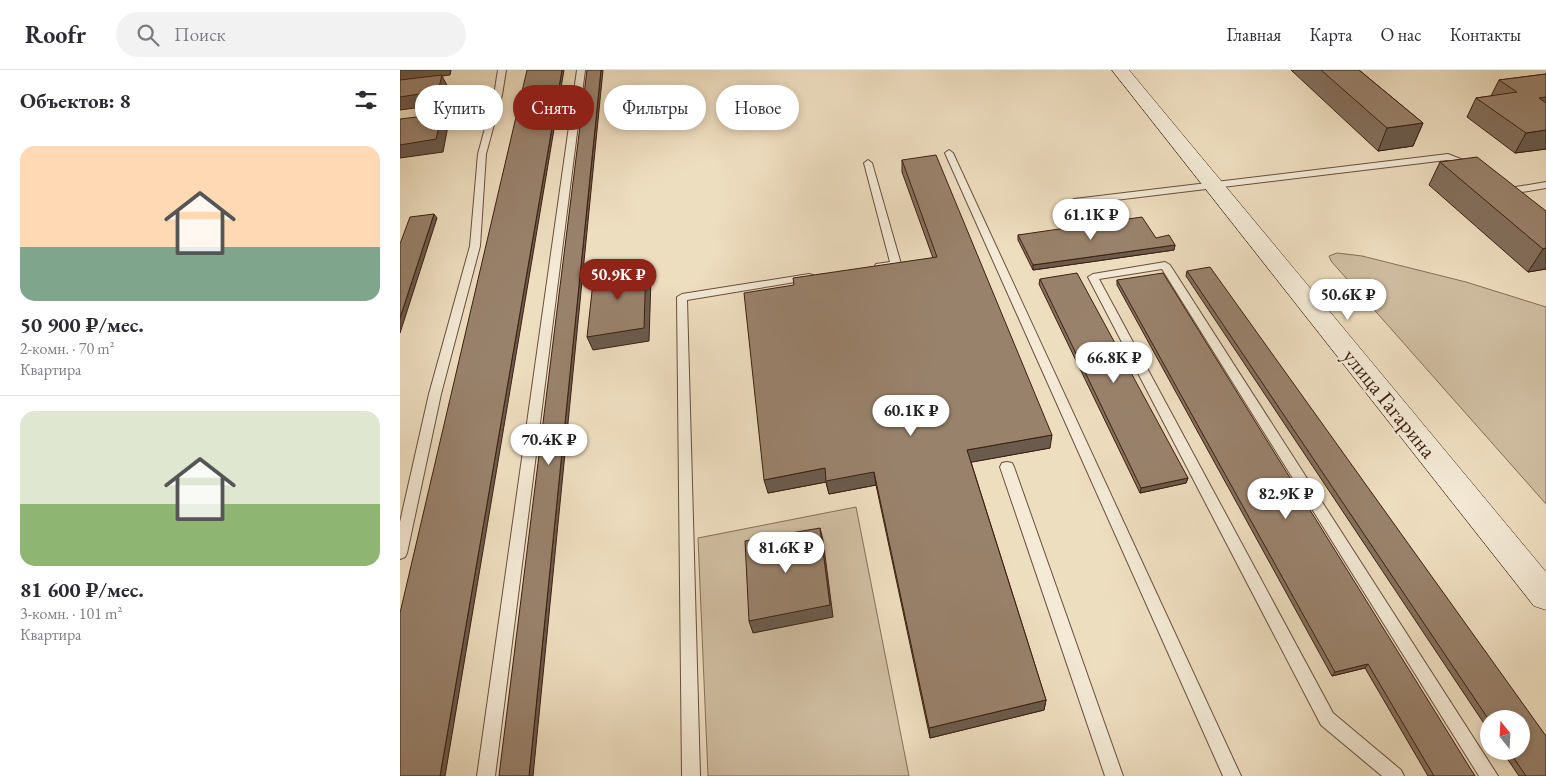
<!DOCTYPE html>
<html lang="ru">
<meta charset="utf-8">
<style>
:root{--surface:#fff;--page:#f2f2f3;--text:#2b2b33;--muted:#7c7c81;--line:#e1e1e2;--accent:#8f2418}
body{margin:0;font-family:"EB Garamond",serif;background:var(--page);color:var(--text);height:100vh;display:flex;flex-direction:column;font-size:19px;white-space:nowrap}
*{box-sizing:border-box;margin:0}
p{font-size:16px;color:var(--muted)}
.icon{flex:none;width:28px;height:28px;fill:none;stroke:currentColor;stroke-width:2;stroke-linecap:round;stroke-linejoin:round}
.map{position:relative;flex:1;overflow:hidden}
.side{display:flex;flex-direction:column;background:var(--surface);width:400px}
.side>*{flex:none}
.banner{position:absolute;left:15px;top:15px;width:475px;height:45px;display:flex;gap:10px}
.needle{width:32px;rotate:342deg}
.buttons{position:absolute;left:1080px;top:640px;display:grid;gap:10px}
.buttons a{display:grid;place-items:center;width:50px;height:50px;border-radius:50%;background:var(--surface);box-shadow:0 2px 8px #0003;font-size:25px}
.price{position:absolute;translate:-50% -42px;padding:0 11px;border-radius:18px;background:#fff;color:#222;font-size:16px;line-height:32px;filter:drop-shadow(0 1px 2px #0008)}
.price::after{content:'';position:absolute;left:50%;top:30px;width:15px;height:11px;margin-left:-8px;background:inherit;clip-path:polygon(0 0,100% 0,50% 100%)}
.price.current{background:var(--accent);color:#fff}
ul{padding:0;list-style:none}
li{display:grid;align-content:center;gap:10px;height:265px;padding:0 20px}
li+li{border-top:1px solid var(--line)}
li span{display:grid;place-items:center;height:155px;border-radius:15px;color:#555}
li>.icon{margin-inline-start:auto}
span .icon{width:90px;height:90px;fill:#fffc;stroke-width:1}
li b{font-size:21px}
h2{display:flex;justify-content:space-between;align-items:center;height:60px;padding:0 20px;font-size:21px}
.tag{padding:0 18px;border-radius:22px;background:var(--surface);box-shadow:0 2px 8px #0003;font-size:18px;line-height:45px}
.tag.current{background:var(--accent);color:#fff}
header{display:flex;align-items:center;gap:30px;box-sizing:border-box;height:70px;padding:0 25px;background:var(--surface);border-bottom:1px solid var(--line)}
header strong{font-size:24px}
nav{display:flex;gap:28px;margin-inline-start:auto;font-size:18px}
.search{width:350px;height:45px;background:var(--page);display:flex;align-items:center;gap:12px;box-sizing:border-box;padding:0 18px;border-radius:28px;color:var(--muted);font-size:19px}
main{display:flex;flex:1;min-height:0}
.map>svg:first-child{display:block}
.green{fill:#d0bea2;stroke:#866e5a}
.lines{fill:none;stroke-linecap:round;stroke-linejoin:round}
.service-casing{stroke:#684f3d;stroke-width:2}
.secondary-casing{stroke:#3c1f11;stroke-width:1}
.service{fill:#f4ead6;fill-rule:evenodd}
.secondary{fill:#f4ead6;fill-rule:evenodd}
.wall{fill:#84705d;stroke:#3c1f11}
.shaded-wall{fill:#6b5b4c;stroke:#3c1f11}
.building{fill:#99826c;stroke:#3c1f11}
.labels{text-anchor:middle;stroke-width:4;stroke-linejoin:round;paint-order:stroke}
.street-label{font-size:22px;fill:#3c1f11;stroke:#f4ead6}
</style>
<header>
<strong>Roofr</strong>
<div class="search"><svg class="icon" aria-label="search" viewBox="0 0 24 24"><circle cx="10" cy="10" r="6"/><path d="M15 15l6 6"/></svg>Поиск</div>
<nav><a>Главная</a><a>Карта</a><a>О нас</a><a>Контакты</a></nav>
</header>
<main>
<section class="side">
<h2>Объектов: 8<svg class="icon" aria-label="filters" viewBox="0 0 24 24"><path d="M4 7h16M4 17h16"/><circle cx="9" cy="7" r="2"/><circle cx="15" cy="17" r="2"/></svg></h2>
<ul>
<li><span style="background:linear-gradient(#ffd9b3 65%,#7fa58c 0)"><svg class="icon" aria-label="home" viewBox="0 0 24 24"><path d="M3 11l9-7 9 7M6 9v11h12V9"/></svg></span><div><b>50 900 ₽/мес.</b><p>2-комн. · 70 m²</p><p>Квартира</p></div></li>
<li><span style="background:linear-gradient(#dfe7d0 60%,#8fb573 0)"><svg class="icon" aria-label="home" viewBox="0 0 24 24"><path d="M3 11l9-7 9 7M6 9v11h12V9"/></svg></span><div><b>81 600 ₽/мес.</b><p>3-комн. · 101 m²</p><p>Квартира</p></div></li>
</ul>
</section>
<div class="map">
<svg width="1146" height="706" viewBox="0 0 1146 706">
<rect width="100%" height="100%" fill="#eedec0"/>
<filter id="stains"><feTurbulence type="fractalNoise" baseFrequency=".004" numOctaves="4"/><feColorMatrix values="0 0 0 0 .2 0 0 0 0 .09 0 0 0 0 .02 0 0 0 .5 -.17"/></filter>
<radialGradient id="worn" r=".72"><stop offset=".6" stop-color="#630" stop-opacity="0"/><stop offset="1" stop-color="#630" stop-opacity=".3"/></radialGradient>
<g class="green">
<polygon points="937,183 962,186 1066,212 1146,237 1146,434 931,191 929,186"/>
<polygon points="456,437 509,706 308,706 298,468"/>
</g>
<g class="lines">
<defs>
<g id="service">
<polygon points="98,0 106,0 102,25 86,84 80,176 41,324 7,483 5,487 0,489 0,452 29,324 70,176 78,84 94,25"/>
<polygon points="177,0 185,0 95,706 77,706"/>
<polygon points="549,80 553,83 841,706 823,706 545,83"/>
<polygon points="1048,84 1076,95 1071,98 1047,90 674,135 669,132 674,129"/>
<polygon points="468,90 472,93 501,194 500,196 480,199 475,196 476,194 490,192 464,93"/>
<polygon points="1146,112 1146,118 1104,125 1099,122 1104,119"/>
<polygon points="765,192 770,195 1098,706 1079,706 762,199 699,209 933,643 1001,700 1004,706 982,706 921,655 688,207 693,204"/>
<polygon points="409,204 413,205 414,207 413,209 287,230 300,706 282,706 277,227 282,224"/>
<polygon points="607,392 612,393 614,397 723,706 705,706 600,397 602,393"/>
</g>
<polygon id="secondary" points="712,0 729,0 1146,502 1146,540 1134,536"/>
</defs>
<use href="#service" class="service-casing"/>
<use href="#secondary" class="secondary-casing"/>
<use href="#service" class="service"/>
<use href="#secondary" class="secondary"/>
</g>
<g class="wall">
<polygon points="891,0 959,0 1023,53 1013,76 978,81"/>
<polygon points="1146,4 1146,79 1115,83 1067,47 1076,28 1091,26 1099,10"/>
<polygon points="502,90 650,378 571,392 646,630 644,640 530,668 476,415 429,424 426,412 368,423 533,188 502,102"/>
<polygon points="1040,92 1146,141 1146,199 1128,202 1029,115"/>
<polygon points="618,165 756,168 775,175 774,180 633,200 618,170"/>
<polygon points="787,201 1146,706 1119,706 1102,681 1121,681 1089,649 1089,661 786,206"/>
<polygon points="640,209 788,408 786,413 740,423 639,214"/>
<polygon points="717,210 1075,706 1028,706 965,598 932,606 717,215"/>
</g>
<g class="shaded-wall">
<polygon points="0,0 51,0 50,5 42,6 48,17 44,34 0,40"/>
<polygon points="162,0 164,0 45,706 40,706"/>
<polygon points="201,0 203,0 133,706 129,706"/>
<polygon points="1146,27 1146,45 1139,28"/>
<polygon points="42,44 48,56 43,82 0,88 0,75"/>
<polygon points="1023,53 1013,76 978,81 987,58"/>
<polygon points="1146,60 1146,79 1115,83 1126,63"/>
<polygon points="34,144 37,148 0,263 0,248"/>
<polygon points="775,175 774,180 633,200 633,195"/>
<polygon points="1146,178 1146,199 1128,202 1143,179"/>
<polygon points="246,195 251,208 249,271 193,280 187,267"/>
<polygon points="652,365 650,378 567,393 567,380"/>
<polygon points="425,398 474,402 476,415 429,424 426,412 368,423 364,410"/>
<polygon points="788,408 786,413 740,423 741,418"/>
<polygon points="420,458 423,470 433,547 353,563 349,551"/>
<polygon points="968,594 965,598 932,606 935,602"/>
<polygon points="646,630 644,640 530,668 529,658"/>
</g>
<g class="building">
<polygon points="127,0 162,0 40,706 0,706 0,543"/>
<polygon points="187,0 201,0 129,706 99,706"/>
<polygon points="921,0 959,0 1023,53 987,58"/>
<polygon points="1146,4 1146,27 1139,28 1146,33 1146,60 1126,63 1076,28 1117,22 1099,10"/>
<polygon points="42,5 38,21 0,27 0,10"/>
<polygon points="42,44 36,69 0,75 0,49"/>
<polygon points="536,85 652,365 567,380 646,630 529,658 474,402 426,411 425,398 364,410 344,223 394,215 393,208 537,187 502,90"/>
<polygon points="1077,87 1146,141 1146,178 1143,179 1040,92"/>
<polygon points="34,144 0,248 0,174 10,147"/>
<polygon points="742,147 756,168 769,165 775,175 633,195 618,165"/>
<polygon points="246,195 244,258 187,267 194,203"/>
<polygon points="810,197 1146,666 1146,706 1126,706 1109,681 1121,681 1121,649 1089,649 1089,650 787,201"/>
<polygon points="677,203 788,408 741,418 640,209"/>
<polygon points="763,203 1075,706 1034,706 968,594 935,602 717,210"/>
<polygon points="420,458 430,535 349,551 345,471"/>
</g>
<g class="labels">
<g class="street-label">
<text transform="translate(990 333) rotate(51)" y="8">улица Гагарина</text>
</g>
</g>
<rect width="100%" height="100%" filter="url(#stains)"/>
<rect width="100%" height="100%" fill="url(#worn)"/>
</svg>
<div class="buttons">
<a><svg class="needle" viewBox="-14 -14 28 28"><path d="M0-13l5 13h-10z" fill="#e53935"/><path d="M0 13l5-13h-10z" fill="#7c7c81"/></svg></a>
</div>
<b class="price" style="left:691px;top:171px">61.1K ₽</b>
<b class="price current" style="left:218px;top:231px">50.9K ₽</b>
<b class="price" style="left:948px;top:251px">50.6K ₽</b>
<b class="price" style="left:714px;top:314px">66.8K ₽</b>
<b class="price" style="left:511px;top:367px">60.1K ₽</b>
<b class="price" style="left:149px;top:396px">70.4K ₽</b>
<b class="price" style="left:886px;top:450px">82.9K ₽</b>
<b class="price" style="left:386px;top:504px">81.6K ₽</b>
<div class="banner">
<a class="tag">Купить</a>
<a class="tag current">Снять</a>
<a class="tag">Фильтры</a>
<a class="tag">Новое</a>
</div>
</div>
</main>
